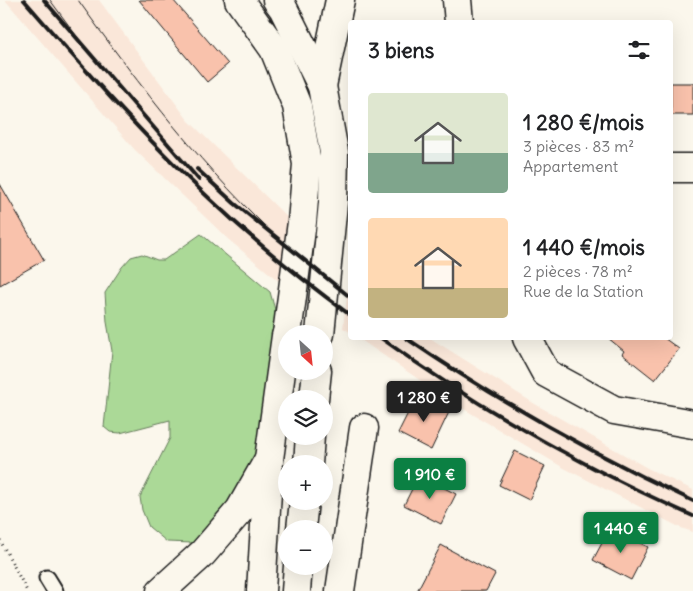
<!DOCTYPE html>
<html lang="fr">
<meta charset="utf-8">
<style>
:root{--surface:#fff;--page:#f2f2f2;--text:#202124;--muted:#757577;--accent:#0b8043}
body{margin:0;font-family:Delius,sans-serif;background:var(--page);color:var(--text);height:100vh;display:flex;flex-direction:column;font-size:19px;white-space:nowrap}
*{box-sizing:border-box;margin:0}
p{font-size:16px;color:var(--muted)}
.icon{flex:none;width:28px;height:28px;fill:none;stroke:currentColor;stroke-width:2;stroke-linecap:round;stroke-linejoin:round}
.map{position:relative;flex:1;overflow:hidden}
.panel{position:absolute;left:348px;top:20px;width:325px;height:320px;display:flex;flex-direction:column;background:var(--surface);border-radius:5px;box-shadow:0 5px 20px #0002}
.panel>*{flex:none}
.needle{width:32px;rotate:153deg}
.controls{position:absolute;left:278px;top:325px;display:grid;gap:10px}
.controls a{display:grid;place-items:center;width:55px;height:55px;border-radius:50%;background:var(--surface);box-shadow:0 5px 20px #0002;font-size:25px}
.price{position:absolute;translate:-50% -42px;padding:0 11px;border-radius:5px;background:var(--accent);color:#fff;font-size:16px;line-height:32px;filter:drop-shadow(0 1px 2px #0008)}
.price::after{content:'';position:absolute;left:50%;top:30px;width:15px;height:11px;margin-left:-8px;background:inherit;clip-path:polygon(0 0,100% 0,50% 100%)}
.price.current{background:#222;color:#fff}
ul{padding:0;list-style:none}
li{display:flex;align-items:center;gap:15px;height:125px;padding:0 20px}
li span{display:grid;place-items:center;flex:none;width:140px;height:100px;border-radius:5px;color:#555}
li>.icon{margin-inline-start:auto}
span .icon{width:60px;height:60px;fill:#fffc;stroke-width:1}
li b{font-size:21px}
h2{display:flex;justify-content:space-between;align-items:center;height:60px;padding:0 20px;font-size:21px}
.map>svg:first-child{display:block}
.built{fill:#fae7d9}
.green{fill:#abd997;stroke:#647a5a}
.building{fill:#f9c2ac;stroke:#1c1c1c}
.lines{fill:none;stroke-linecap:round;stroke-linejoin:round}
.lane-casing{stroke:#1c1c1c;stroke-width:19}
.street-casing{stroke:#1c1c1c;stroke-width:31}
.secondary-casing{stroke:#1c1c1c;stroke-width:31}
.path{stroke:#1c1c1c;stroke-width:3;stroke-dasharray:1 4;stroke-linecap:butt}
.lane{stroke:#fbf7ec;stroke-width:15}
.street{stroke:#fbf7ec;stroke-width:28}
.secondary{stroke:#fbf7ec;stroke-width:28}
.tram{stroke:#1c1c1c;stroke-width:1}
.rail{stroke:#1c1c1c;stroke-width:4}
</style>
<div class="map">
<svg width="693" height="591" viewBox="0 0 693 591">
<rect width="100%" height="100%" fill="#fbf7ec"/>
<filter id="ink" filterUnits="userSpaceOnUse"><feTurbulence type="fractalNoise" baseFrequency=".02" numOctaves="2"/><feDisplacementMap in="SourceGraphic" scale="10" xChannelSelector="R" yChannelSelector="G"/><feConvolveMatrix kernelMatrix="1 2 1 2 8 2 1 2 1" color-interpolation-filters="sRGB"/></filter>
<g filter="url(#ink)">
<g class="built">
<polygon points="5,0 99,0 188,120 292,222 281,283 229,240 135,150"/>
<polygon points="349,280 350,281 350,332 343,328"/>
<polygon points="358,338 430,338 535,404 649,469 693,490 693,532 681,528 564,468 452,402"/>
</g>
<polygon class="green" points="201,234 270,292 277,317 256,455 225,508 192,543 167,542 149,527 142,510 140,497 170,438 170,420 120,433 110,432 104,427 112,351 107,322 105,293 122,267 131,257 142,254 157,260 164,260"/>
<g class="building">
<polygon points="139,0 173,0 228,64 207,82"/>
<rect x="671" y="83" width="22" height="32"/>
<polygon points="0,184 44,260 0,285"/>
<polygon points="608,338 664,338 679,349 655,380 622,354 624,351"/>
<polygon points="414,401 427,407 431,401 450,410 431,450 398,433"/>
<polygon points="515,451 545,466 529,500 499,485"/>
<polygon points="419,475 456,494 441,524 404,505"/>
<polygon points="610,528 648,547 631,580 593,560"/>
<polygon points="441,545 495,574 486,591 417,591"/>
</g>
<g class="lines">
<defs>
<polyline id="lane" points="47,578 55,591"/>
<g id="street">
<polyline points="457,0 459,22"/>
<polyline points="322,86 340,0"/>
<polyline points="670,168 693,168"/>
<polyline points="527,338 546,373 614,410 693,424"/>
<polyline points="161,591 203,553 240,510 269,459"/>
<polyline points="340,591 364,428"/>
</g>
<g id="secondary">
<polyline points="239,0 274,49 297,106 307,164 302,222 287,334"/>
<polyline points="277,0 283,8 322,86 334,152 333,203 320,334"/>
<polyline points="314,399 317,371"/>
<polyline points="308,464 310,436"/>
<polyline points="301,529 304,501"/>
<polyline points="261,591 269,459 286,336"/>
<polyline points="296,591 298,566"/>
</g>
</defs>
<use href="#lane" class="lane-casing"/>
<use href="#street" class="street-casing"/>
<use href="#secondary" class="secondary-casing"/>
<polyline class="path" points="0,540 27,591"/>
<use href="#lane" class="lane"/>
<use href="#street" class="street"/>
<use href="#secondary" class="secondary"/>
<g class="tram">
<polyline points="50,0 90,54"/>
<path d="M78,0c62,87 128,172 207,245"/>
</g>
<g class="rail">
<path d="M24,0c60,69 120,137 186,199 44,42 91,80 140,116"/>
<polyline points="44,0 199,180"/>
<polyline points="197,169 234,203 350,297"/>
<path d="M381,338c97,70 203,129 312,178"/>
<path d="M406,338c91,62 187,116 287,163"/>
</g>
</g>
</g>
</svg>
<div class="controls">
<a><svg class="needle" viewBox="-14 -14 28 28"><path d="M0-13l5 13h-10z" fill="#e53935"/><path d="M0 13l5-13h-10z" fill="#757577"/></svg></a>
<a><svg class="icon" aria-label="layers" viewBox="0 0 24 24"><path d="M12 4l9 5-9 5-9-5zM3 14l9 5 9-5"/></svg></a>
<a>+</a>
<a>−</a>
</div>
<b class="price current" style="left:424px;top:423px">1 280 €</b>
<b class="price" style="left:430px;top:500px">1 910 €</b>
<b class="price" style="left:621px;top:554px">1 440 €</b>
<section class="panel">
<h2>3 biens<svg class="icon" aria-label="filters" viewBox="0 0 24 24"><path d="M4 7h16M4 17h16"/><circle cx="9" cy="7" r="2"/><circle cx="15" cy="17" r="2"/></svg></h2>
<ul>
<li><span style="background:linear-gradient(#dfe7d0 60%,#7fa58c 0)"><svg class="icon" aria-label="home" viewBox="0 0 24 24"><path d="M3 11l9-7 9 7M6 9v11h12V9"/></svg></span><div><b>1 280 €/mois</b><p>3 pièces · 83 m²</p><p>Appartement</p></div></li>
<li><span style="background:linear-gradient(#ffd9b3 70%,#c2b280 0)"><svg class="icon" aria-label="home" viewBox="0 0 24 24"><path d="M3 11l9-7 9 7M6 9v11h12V9"/></svg></span><div><b>1 440 €/mois</b><p>2 pièces · 78 m²</p><p>Rue de la Station</p></div></li>
</ul>
</section>
</div>
